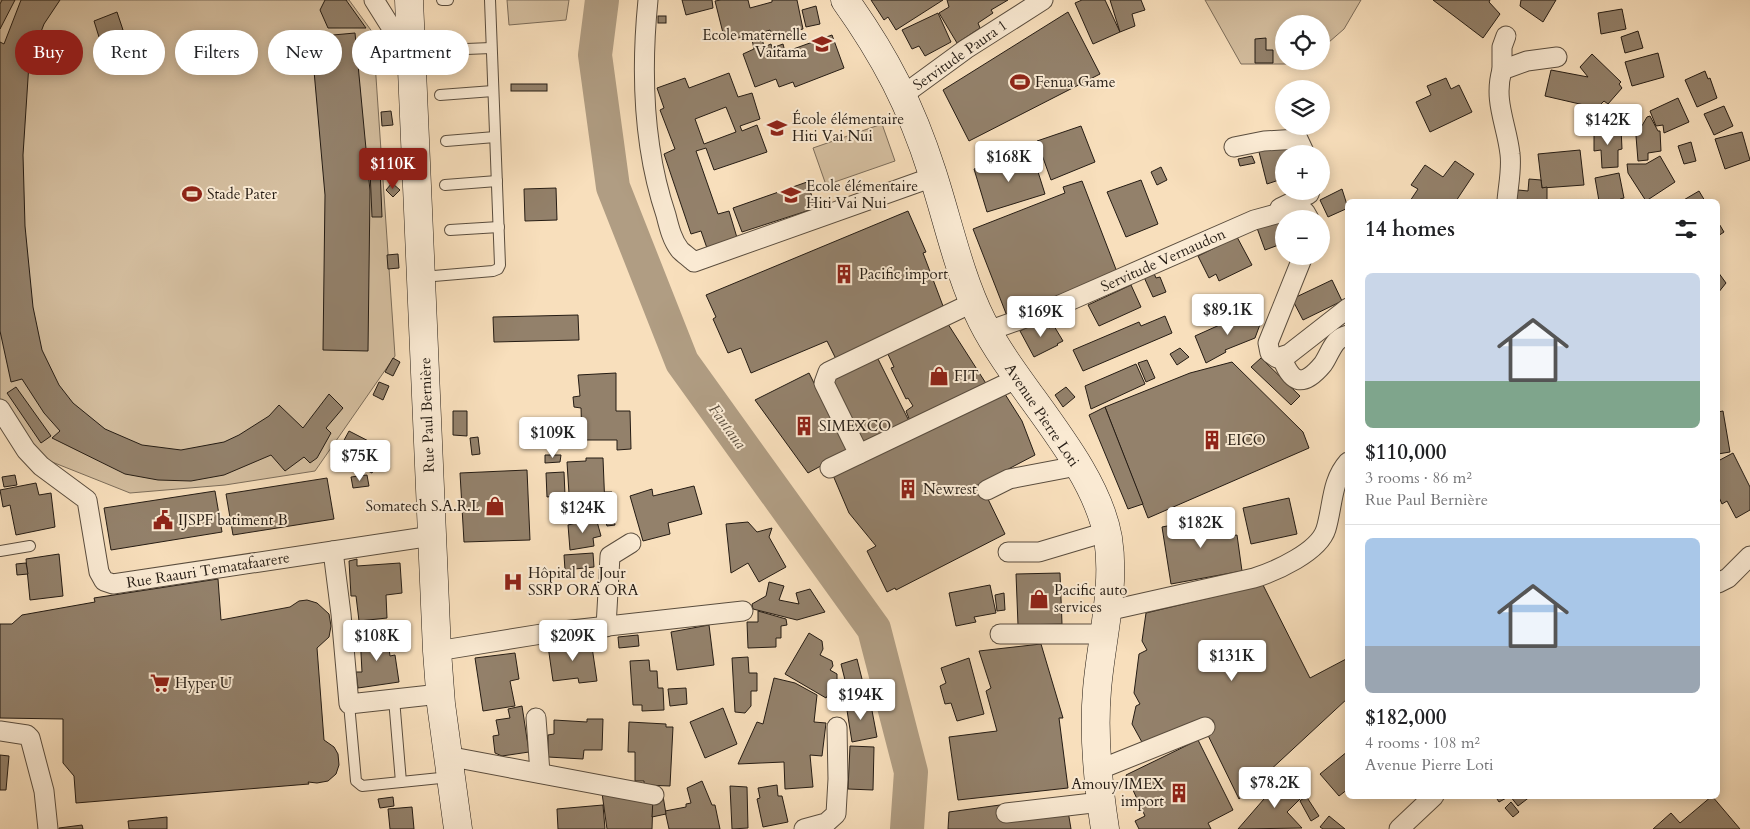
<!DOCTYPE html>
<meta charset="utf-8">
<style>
:root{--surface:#fff;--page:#f6f6f6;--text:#202124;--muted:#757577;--line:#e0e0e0;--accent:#8f2418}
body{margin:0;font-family:Cardo,serif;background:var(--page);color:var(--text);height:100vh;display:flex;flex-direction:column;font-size:19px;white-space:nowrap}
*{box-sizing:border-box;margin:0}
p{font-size:16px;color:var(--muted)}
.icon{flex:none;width:28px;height:28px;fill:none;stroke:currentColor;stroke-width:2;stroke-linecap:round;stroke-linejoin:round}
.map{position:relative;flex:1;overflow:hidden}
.drawer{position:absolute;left:1345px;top:199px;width:375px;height:600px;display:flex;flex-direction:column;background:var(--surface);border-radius:8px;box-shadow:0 2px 12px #0003}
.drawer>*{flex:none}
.banner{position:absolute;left:15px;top:30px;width:475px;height:45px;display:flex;gap:10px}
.fabs{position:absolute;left:1275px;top:15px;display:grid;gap:10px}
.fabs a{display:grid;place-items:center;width:55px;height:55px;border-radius:50%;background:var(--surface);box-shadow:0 2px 12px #0003;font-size:25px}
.price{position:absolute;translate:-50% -42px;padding:0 11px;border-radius:5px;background:#fff;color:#222;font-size:16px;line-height:32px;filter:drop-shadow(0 1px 2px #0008)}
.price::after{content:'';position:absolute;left:50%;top:30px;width:15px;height:11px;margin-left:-8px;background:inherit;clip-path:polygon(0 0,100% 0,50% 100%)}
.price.on{background:var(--accent);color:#fff}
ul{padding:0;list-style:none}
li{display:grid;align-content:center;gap:10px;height:265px;padding:0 20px}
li+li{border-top:1px solid var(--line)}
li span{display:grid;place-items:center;height:155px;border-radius:8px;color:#555}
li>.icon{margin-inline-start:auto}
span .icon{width:90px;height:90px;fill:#fffc;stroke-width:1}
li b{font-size:21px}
h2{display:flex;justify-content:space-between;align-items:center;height:60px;padding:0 20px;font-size:21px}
.tag{padding:0 18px;border-radius:22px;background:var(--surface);box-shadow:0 2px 12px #0003;font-size:18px;line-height:45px}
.tag.on{background:var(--accent);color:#fff}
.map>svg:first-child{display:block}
.green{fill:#d4be9f;stroke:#7c6d5a}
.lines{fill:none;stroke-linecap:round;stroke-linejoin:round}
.river{stroke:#b09d83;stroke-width:34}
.building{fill:#93816b;stroke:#251c14;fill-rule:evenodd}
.service-casing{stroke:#5a4d3e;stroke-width:12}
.minor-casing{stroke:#5a4d3e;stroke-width:21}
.secondary-casing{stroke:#251c14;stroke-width:29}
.service{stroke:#faead3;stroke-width:10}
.minor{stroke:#faead3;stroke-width:19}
.secondary{stroke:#faead3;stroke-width:28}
.labels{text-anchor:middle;stroke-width:4;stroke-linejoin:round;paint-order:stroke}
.poi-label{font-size:15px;fill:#251c14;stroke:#faead3;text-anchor:start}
.street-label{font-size:15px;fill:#251c14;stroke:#faead3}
.water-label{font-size:16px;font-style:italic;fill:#5d5040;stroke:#faead3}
</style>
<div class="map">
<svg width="1750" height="829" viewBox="0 0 1750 829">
<rect width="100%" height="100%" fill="#f8dfbc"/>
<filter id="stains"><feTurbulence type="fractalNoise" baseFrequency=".004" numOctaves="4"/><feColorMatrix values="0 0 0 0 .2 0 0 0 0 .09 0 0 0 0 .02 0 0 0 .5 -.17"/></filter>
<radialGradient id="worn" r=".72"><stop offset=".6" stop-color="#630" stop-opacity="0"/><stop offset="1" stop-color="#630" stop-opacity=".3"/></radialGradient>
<g class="green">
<polygon points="0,0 349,0 373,33 395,356 315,471 225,485 130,493 32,454 0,405"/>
<polygon points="507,0 569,0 566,20 509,25"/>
<polygon points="1205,0 1361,0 1344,29 1321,49 1321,24 1284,24 1284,61 1306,61 1303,64 1241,64"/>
<polygon points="882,124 895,161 826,185 813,148"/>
</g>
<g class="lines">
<polyline class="river" points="602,0 595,55 613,187 682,362 874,629 911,772 907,829"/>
</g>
<g class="building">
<polygon points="2,0 15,0 0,29 0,4"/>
<polygon points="21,0 60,0 44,24 29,63 23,155 25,226 33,307 42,350 59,385 73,403 105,429 142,445 181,450 224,442 239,435 269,416 279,405 303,428 329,394 343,408 326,428 331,433 317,458 310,463 304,457 285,471 271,455 224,475 191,481 158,480 125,474 52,438 60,431 44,413 22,379 11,382 0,331 0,42 4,44"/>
<polygon points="325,0 346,0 366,28 328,28 320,10"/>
<polygon points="682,0 712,0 713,8 686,15"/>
<polygon points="721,0 748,0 750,8 772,2 772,0 797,0 803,29 772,36 770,30 761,33 764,47 771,44 772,48 783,44 785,52 832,35 844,68 795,87 793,82 779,87 776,79 755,87 743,54 754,49 751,35 725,41 715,1"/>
<polygon points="871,0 943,0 896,30 888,17 884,20"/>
<polygon points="1008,0 991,10 993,13 978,23 980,28 957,43 939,13 949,7 947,0"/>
<polygon points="1082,0 1105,0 1120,32 1093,44 1075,3"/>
<polygon points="1110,0 1141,0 1145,10 1132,14 1135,26 1120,32"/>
<polygon points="1433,0 1490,0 1489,2 1500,14 1483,38"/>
<polygon points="1521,0 1556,0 1543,22 1520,6"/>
<polygon points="816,6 820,24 806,27 802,10"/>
<polygon points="1622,9 1626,29 1601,34 1598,13"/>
<polygon points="117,12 123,30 99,37 94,21"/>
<polygon points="1068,12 1100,74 969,141 943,90"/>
<polygon points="938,13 951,42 925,56 919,46 912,49 902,30"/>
<rect x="658" y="16" width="8" height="7"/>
<polygon points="1638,31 1643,48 1625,53 1621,37"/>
<polygon points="355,33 370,191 368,351 323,350 325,195 311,37"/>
<polygon points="1266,38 1266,50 1273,50 1273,63 1255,63 1255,39"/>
<polygon points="1658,53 1664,77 1632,86 1625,62"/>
<polygon points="1592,54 1621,82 1619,84 1622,88 1608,104 1604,101 1597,108 1545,96 1551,70 1588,77 1580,67"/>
<polygon points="1705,71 1708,79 1710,78 1717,98 1697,107 1685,80"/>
<path d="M729,73l9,24 14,-4 8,26 -20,7 2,5 15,-6 10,27 -53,18 -8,-22 -10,3 22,63 11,-3 9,30 -30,10 -7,-20 -10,3 -27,-80 11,-5 -15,-39 4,-2 -7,-20 28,-10 4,10zM726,107l10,25 -32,12 -9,-25z"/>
<polygon points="1446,78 1451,89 1459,85 1472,112 1430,132 1416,102 1431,95 1427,86"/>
<rect x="511" y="84" width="36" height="7"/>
<polygon points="1678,98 1689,122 1664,133 1663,125 1656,126 1650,111"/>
<polygon points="1724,106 1733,126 1714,135 1704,114"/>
<polygon points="391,111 393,125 382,126 381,112"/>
<polygon points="1650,116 1658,131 1660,131 1661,151 1648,153 1648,160 1638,161 1636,136 1647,117"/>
<polygon points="1081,126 1095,162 1051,180 1037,141"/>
<polygon points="1621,128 1622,149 1618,150 1618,167 1602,168 1601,150 1594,151 1594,130"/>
<polygon points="1742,132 1750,160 1725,169 1715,139"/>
<polygon points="1287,141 1291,154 1284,154 1284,184 1282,179 1267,184 1258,148"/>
<polygon points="1691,142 1696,161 1684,164 1678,146"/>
<polygon points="1580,150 1584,185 1542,188 1538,154"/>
<polygon points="1033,156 1045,194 987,212 974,169 1000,161 1001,166"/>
<polygon points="1252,156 1255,163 1240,166 1238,159"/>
<polygon points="1660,156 1675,182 1646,201 1628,173 1627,164 1646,164"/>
<polygon points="1455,161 1474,174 1456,201 1410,201 1418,189 1411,185 1425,165 1443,177"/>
<polygon points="1161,167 1167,180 1157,185 1151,172"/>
<polygon points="380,168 382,217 372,217 370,170"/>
<polygon points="1619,173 1624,198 1620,199 1621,201 1599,201 1595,178"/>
<polygon points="1529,179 1541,180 1542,188 1547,187 1547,201 1516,201 1518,190 1528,191"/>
<polygon points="1141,180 1158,224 1126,237 1107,192"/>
<polygon points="1082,181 1117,272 1007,316 973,229 1065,193 1063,187"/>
<polygon points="807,182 816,208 742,232 733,208"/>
<polygon points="392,183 400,190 393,197 386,190"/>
<polygon points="556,188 557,220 525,221 524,189"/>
<polygon points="1342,189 1348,208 1328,217 1320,200"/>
<polygon points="1699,191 1705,201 1682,201"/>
<polygon points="908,211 926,252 923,253 943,306 836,359 827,341 751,373 741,348 728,353 713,319 716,317 706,295"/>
<polygon points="1279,220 1284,234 1284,243 1265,250 1257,228"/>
<polygon points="1718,222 1724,232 1718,236"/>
<polygon points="1237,237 1252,265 1219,281 1216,274 1209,278 1198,256"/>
<polygon points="398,254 399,268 388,269 387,255"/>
<polygon points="1153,271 1156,278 1160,277 1166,292 1153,297 1143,275"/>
<polygon points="1718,272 1726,283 1718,293"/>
<polygon points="1332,280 1342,301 1303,320 1292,299"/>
<polygon points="1131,285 1141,307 1099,326 1088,305"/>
<polygon points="1244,314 1262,319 1255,338 1225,350 1226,352 1206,363 1195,336"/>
<polygon points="578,315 579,340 494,342 493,317"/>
<polygon points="1165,316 1172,333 1083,371 1073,350 1139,322 1141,326"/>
<polygon points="1042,320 1049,328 1054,326 1063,341 1057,344 1058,345 1034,357 1020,331"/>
<polygon points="946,321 987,385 910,421 906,411 913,406 908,398 906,399 891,368 894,367 886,350"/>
<polygon points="1180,348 1189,357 1177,365 1170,354"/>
<polygon points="876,355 909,421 862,445 828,376"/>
<polygon points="393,358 400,362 393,376 385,372"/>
<polygon points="1261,358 1300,396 1291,405 1251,367"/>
<polygon points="1147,360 1155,378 1146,382 1138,363"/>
<polygon points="1232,362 1303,432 1309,448 1148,518 1105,407 1190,373"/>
<polygon points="1136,364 1145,384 1091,409 1085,386"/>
<polygon points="616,373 616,411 630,411 631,449 617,450 617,440 582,440 581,408 574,407 573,397 580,396 578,375"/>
<polygon points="809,373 848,451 808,473 755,400"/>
<polygon points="379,382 389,386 383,400 373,395"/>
<polygon points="16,387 51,436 41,443 7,393"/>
<polygon points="1066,387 1075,397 1063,407 1055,395"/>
<polygon points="1003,391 1022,421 1035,455 976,486 980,495 985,493 1005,534 896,590 895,588 887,592 867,551 876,546 849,513 832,473"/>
<polygon points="1105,407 1143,504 1128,509 1089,415"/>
<polygon points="453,411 467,411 467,436 453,435"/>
<polygon points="1723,411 1730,452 1718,454 1718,412"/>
<polygon points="349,431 384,449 372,473 336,455"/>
<polygon points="478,437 480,454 472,455 470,438"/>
<polygon points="1733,453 1750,487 1750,510 1736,518 1727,501 1722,504 1718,495 1718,461"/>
<polygon points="545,455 561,455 560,462 545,463"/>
<polygon points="586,458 603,458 605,508 570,510 567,462 586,461"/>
<polygon points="527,470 530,540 464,542 460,473"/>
<polygon points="564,472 565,495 547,497 546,473"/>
<polygon points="15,475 17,485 4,487 2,477"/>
<polygon points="367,475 369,486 353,488 351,477"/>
<polygon points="327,478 334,519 233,535 226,494"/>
<polygon points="36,483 39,495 51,493 55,527 16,535 10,505 3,507 0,490"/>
<polygon points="694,486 702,514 668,523 670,534 643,541 630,496 652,489 653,496"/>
<polygon points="215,491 222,532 111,550 104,508"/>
<polygon points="605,492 612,492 613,499 606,500"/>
<polygon points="1289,498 1297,534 1251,544 1243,508"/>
<polygon points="1220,510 1225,537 1237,535 1242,571 1171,584 1162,527 1198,520 1197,515"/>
<polygon points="613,514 615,525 607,526 604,516"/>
<polygon points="596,518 601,536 593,538 594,546 570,550 568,525"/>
<polygon points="748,522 757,532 772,528 769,537 786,567 759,582 748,563 731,573 726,524"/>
<polygon points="593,553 594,567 565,570 564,555"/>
<polygon points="59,554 63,596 30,600 26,559"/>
<polygon points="357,559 357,566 400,563 402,593 386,595 387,618 359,621 356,596 351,596 349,561"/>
<polygon points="26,563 28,574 17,575 16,564"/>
<polygon points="1060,573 1062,624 1018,625 1016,574"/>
<polygon points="218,579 221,620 290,607 299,601 307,600 317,603 329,614 331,626 329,637 317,648 324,740 334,747 338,754 339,765 336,774 328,781 317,783 308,782 309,784 76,803 74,776 63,763 63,719 0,718 0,624 12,624 22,615 95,602 94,598"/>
<polygon points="769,582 784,586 779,600 799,604 796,593 810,589 825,612 797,620 753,609 752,604 766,596"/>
<polygon points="990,585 996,613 974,617 976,622 956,626 949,593"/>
<polygon points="1263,585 1310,678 1348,658 1348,698 1239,799 1201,721 1143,744 1132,724 1136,706 1140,704 1134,693 1139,654 1147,650 1142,641 1146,613"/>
<polygon points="1004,593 1005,610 997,611 995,595"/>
<polygon points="758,611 786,619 787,625 781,626 781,638 776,638 776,647 748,648 747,622 758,622"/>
<polygon points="709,625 714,665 677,670 671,632"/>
<polygon points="387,633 390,656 395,655 399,682 358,688 356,672 362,672 360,635"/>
<polygon points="809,633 822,641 823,649 820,655 832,661 833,666 830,670 837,674 837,680 826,698 785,674"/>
<polygon points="638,635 639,646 619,648 618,637"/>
<polygon points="591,640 597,681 579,683 578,678 553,681 548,646"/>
<polygon points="1041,644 1063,718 1059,718 1068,788 958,800 949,737 997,731 986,691 991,688 979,651"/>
<polygon points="515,653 519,679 510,681 515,706 483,711 475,658"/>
<polygon points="748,657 749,673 757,673 757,691 751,691 751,706 745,713 735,712 732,658"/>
<polygon points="969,658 984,714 957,721 951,703 945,704 940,686 946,683 941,668"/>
<polygon points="857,659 863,683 847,688 841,664"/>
<polygon points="649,660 650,671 657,671 658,688 663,688 664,710 642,711 642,705 633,705 630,661"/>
<polygon points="774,678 795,683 817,695 814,722 826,723 822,756 810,755 813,787 785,789 784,762 738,764 757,722 763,724"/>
<polygon points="686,688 687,704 670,706 668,689"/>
<polygon points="870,700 877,737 852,742 846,704"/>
<polygon points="522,706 529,752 502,756 495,753 493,736 499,735 496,720 510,718 508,709"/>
<polygon points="723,708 737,744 705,758 690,722"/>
<polygon points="587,719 603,719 602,750 584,750 583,759 548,757 548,735 554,734 554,720 587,722"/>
<polygon points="629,722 666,724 666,727 673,727 670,786 644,785 644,781 635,781 635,752 628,752"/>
<polygon points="1198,740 1233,810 1208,823 1211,829 1139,829 1135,821 1145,816 1126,775"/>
<polygon points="850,746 874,747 873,790 848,789"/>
<polygon points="1348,751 1348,789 1339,796 1320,774"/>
<polygon points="0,755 9,756 6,790 0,790"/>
<polygon points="1283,777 1302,797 1287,812 1302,828 1238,829"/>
<polygon points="702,781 712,805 715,805 720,829 669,829 665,811 686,807 686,804 691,803 687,788"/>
<polygon points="777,785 778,796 782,796 788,822 763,827 757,799 760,798 758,788"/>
<polygon points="730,786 747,787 748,828 732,829"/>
<polygon points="602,793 653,799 652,829 607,829"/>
<polygon points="663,796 666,814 652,817 653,799"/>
<polygon points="1306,796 1319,816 1311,821 1300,801"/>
<polygon points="1495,796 1510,796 1499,802"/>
<polygon points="1510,796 1531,796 1518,806"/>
<polygon points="1712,796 1740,829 1653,829 1671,813 1680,823"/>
<polygon points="393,797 394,806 380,808 378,799"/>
<polygon points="1511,802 1519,812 1513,817 1505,808"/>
<polygon points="603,805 605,829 558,829 557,809"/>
<polygon points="1000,805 1003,820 1068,811 1071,829 948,829 949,812"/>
<polygon points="412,807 414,829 390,829 388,809"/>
<polygon points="1329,816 1345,829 1323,829 1320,827"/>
<polygon points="167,817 167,829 129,829 128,821"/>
<polygon points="82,825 83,829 59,829 59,828"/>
</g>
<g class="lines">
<defs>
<g id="service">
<polyline points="442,0 448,0"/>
<polyline points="442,50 491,48"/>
<polyline points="440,95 493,91"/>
<polyline points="446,141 495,137"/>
<polyline points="445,185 497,181"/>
<polyline points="450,230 499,227"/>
<polyline points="422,277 493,271 498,269 500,265 490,0"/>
<polyline points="0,551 30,546"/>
<polyline points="394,699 401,782"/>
<polyline points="349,704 356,781 362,786 450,777"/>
</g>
<g id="minor">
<polyline points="374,0 411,59"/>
<path d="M648,0c-7,70 -5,147 18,215 3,12 6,25 14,35 4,4 10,8 14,12l239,-85"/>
<polyline points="1502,70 1502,47 1506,36"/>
<polyline points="903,95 966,49 1043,0"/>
<polyline points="1234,147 1264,141 1298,139 1305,154"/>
<path d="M1507,201c1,-14 5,-32 3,-47 -3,-29 -17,-53 -8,-84l25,-9 30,-4"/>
<polyline points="1280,208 1309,194 1310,191"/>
<polyline points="1303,256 1268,343 1270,353 1277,358 1289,354 1348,308"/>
<polyline points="988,331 1053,308 1254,220 1294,209 1305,212 1309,219"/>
<path d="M1282,358c10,27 22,29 41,6 5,-7 8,-17 14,-23 3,-3 7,-5 11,-6"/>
<polyline points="0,409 26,450 41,466 87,500 99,572 104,581 113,584 432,536"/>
<polyline points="859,454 824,383 828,372 974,302"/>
<polyline points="830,468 1018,378"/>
<polyline points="987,490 1009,479 1077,466"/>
<polyline points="333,551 341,614 349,704 440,694"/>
<polyline points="1008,552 1039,552 1106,532"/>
<polyline points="1718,583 1728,578 1750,556"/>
<path d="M1107,611l147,-33c22,-7 65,-26 72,-49 7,-23 5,-48 22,-67"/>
<polyline points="606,627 610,556 631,543"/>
<polyline points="1000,634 1104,634"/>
<polyline points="437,651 554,632 743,611"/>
<polyline points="536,718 540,773"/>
<polyline points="0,731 27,735 30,738 44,791 48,829"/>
<polyline points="447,756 654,795"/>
<polyline points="1098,770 1205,727"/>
<polyline points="1006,813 1101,802"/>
<polyline points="804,829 826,823 836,814 838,779 837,727"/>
<polyline points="1399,829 1434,796"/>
</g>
<g id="secondary">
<polyline points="409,0 437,651 441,704 458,829"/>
<path d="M845,0c40,56 66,106 87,172 16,49 27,103 50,149 34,68 113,142 126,217 8,50 -7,102 -11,152 -4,46 1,94 8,139"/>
</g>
</defs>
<use href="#service" class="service-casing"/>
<use href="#minor" class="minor-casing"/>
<use href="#secondary" class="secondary-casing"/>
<use href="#service" class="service"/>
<use href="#minor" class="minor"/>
<use href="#secondary" class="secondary"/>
</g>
<defs>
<symbol id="school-bare" viewBox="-9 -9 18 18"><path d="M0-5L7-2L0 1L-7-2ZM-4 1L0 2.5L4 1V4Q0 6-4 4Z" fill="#8f2418" stroke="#faead3" stroke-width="2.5" paint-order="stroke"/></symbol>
<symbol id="stadium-bare" viewBox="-9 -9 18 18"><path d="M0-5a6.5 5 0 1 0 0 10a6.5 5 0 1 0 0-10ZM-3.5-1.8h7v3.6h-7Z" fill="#8f2418" stroke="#faead3" stroke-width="2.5" paint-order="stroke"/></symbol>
<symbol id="building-bare" viewBox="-9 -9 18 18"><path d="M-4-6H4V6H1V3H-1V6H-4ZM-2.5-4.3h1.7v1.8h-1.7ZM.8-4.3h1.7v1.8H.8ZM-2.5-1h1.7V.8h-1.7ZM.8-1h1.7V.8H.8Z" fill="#8f2418" stroke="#faead3" stroke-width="2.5" paint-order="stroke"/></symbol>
<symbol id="shop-bare" viewBox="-9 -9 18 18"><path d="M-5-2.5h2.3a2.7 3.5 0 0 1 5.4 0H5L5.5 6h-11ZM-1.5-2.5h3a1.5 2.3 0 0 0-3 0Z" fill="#8f2418" stroke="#faead3" stroke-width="2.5" paint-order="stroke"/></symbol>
<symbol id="civic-bare" viewBox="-9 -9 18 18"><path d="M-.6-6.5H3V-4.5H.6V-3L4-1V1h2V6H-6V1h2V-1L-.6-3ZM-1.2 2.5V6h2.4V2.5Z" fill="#8f2418" stroke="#faead3" stroke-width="2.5" paint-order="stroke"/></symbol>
<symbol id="hospital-bare" viewBox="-9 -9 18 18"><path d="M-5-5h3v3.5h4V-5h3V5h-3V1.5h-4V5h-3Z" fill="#8f2418" stroke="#faead3" stroke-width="2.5" paint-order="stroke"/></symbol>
<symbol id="supermarket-bare" viewBox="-9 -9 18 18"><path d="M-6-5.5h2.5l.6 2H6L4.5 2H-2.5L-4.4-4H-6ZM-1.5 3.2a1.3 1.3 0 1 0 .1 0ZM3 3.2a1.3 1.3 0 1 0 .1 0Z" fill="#8f2418" stroke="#faead3" stroke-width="2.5" paint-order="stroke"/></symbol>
</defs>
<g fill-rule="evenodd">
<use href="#school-bare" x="808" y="30" width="28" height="28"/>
<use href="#stadium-bare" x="1006" y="68" width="28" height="28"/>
<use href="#school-bare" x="763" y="114" width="28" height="28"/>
<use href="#stadium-bare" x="178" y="180" width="28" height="28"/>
<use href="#school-bare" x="777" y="181" width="28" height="28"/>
<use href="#building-bare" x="830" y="260" width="28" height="28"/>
<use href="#shop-bare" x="925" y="362" width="28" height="28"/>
<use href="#building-bare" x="790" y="412" width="28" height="28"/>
<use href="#building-bare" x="1198" y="426" width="28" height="28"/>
<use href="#building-bare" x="894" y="475" width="28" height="28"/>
<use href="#shop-bare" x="481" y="492" width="28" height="28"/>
<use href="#civic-bare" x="149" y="506" width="28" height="28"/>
<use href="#hospital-bare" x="499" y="568" width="28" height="28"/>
<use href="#shop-bare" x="1025" y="585" width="28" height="28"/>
<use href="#supermarket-bare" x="146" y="669" width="28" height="28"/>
<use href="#building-bare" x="1165" y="779" width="28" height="28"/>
</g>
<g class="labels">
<g class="poi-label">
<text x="807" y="40" text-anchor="end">Ecole maternelle<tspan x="807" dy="17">Vaitama</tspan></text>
<text x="1035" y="87">Fenua Game</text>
<text x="792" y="124">École élémentaire<tspan x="792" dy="17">Hiti Vai Nui</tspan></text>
<text x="806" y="191">Ecole élémentaire<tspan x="806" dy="17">Hiti Vai Nui</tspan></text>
<text x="207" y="199">Stade Pater</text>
<text x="859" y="279">Pacific import</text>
<text x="954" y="381">FIT</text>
<text x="819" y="431">SIMEXCO</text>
<text x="1227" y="445">EICO</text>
<text x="923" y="494">Newrest</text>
<text x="480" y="511" text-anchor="end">Somatech S.A.R.L</text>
<text x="178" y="525">IJSPF batiment B</text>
<text x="528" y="578">Hôpital de Jour<tspan x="528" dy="17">SSRP ORA ORA</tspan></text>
<text x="1054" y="595">Pacific auto<tspan x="1054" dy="17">services</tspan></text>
<text x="175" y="688">Hyper U</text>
<text x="1164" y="789" text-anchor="end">Amouy/IMEX<tspan x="1164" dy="17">import</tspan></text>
</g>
<g class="street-label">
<text transform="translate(960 55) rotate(-35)" y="5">Servitude Paura 1</text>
<text transform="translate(1163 260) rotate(-24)" y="5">Servitude Vernaudon</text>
<text transform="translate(427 415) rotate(-92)" y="5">Rue Paul Bernière</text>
<text transform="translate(1042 415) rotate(56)" y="5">Avenue Pierre Loti</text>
<text transform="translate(208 570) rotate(-9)" y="5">Rue Raauri Tematafaarere</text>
</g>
<g class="water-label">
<text transform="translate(728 426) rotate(54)" y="6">Fautaua</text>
</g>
</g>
<rect width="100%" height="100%" filter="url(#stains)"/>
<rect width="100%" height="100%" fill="url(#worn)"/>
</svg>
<div class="fabs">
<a><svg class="icon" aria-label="locate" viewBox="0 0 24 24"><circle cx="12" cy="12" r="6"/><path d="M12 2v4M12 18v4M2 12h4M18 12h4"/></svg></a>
<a><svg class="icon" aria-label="layers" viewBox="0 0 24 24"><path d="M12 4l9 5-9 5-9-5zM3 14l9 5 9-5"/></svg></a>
<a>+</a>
<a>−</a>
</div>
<b class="price" style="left:1608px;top:146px">$142K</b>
<b class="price" style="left:1009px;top:183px">$168K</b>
<b class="price on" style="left:393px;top:190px">$110K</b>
<b class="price" style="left:1228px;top:336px">$89.1K</b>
<b class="price" style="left:1041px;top:338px">$169K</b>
<b class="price" style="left:553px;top:459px">$109K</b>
<b class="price" style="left:360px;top:482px">$75K</b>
<b class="price" style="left:583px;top:534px">$124K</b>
<b class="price" style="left:1201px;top:549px">$182K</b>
<b class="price" style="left:377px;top:662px">$108K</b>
<b class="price" style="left:573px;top:662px">$209K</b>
<b class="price" style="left:1232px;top:682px">$131K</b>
<b class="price" style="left:861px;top:721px">$194K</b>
<b class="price" style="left:1275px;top:809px">$78.2K</b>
<div class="banner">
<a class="tag on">Buy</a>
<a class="tag">Rent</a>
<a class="tag">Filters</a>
<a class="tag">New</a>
<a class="tag">Apartment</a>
</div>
<section class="drawer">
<h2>14 homes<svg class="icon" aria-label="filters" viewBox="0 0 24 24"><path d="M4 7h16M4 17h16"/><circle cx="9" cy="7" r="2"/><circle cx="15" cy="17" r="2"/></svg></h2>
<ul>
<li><span style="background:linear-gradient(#c9d6e8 70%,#7fa58c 0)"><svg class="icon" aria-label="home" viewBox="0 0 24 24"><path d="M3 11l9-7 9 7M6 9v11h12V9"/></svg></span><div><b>$110,000</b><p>3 rooms · 86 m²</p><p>Rue Paul Bernière</p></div></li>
<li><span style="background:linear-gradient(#a9c7e8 70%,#9aa5b1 0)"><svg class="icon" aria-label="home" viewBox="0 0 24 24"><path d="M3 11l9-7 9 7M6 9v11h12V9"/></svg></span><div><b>$182,000</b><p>4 rooms · 108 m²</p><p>Avenue Pierre Loti</p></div></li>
</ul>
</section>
</div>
